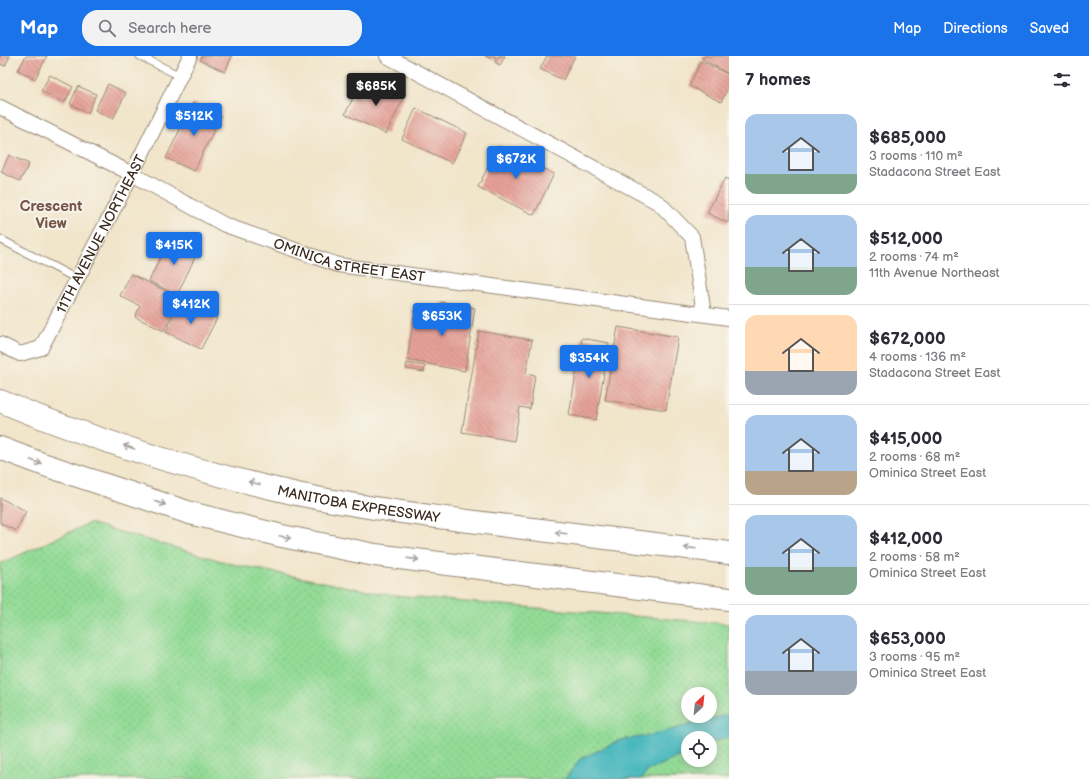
<!DOCTYPE html>
<meta charset="utf-8">
<style>
:root{--surface:#fff;--page:#f2f2f3;--text:#2b2b33;--muted:#7c7c81;--line:#e1e1e2;--accent:#1a73e8}
body{margin:0;font-family:"Balsamiq Sans",sans-serif;background:var(--page);color:var(--text);height:100vh;display:flex;flex-direction:column;font-size:15px;white-space:nowrap}
*{box-sizing:border-box;margin:0}
p{font-size:13px;color:var(--muted)}
.icon{flex:none;width:22px;height:22px;fill:none;stroke:currentColor;stroke-width:2;stroke-linecap:round;stroke-linejoin:round}
.map{position:relative;flex:1;overflow:hidden}
.drawer{display:flex;flex-direction:column;background:var(--surface);width:360px}
.drawer>*{flex:none}
.needle{width:26px;rotate:27deg}
.controls{position:absolute;left:681px;top:631px;display:grid;gap:8px}
.controls a{display:grid;place-items:center;width:36px;height:36px;border-radius:50%;background:var(--surface);box-shadow:0 2px 10px #0003;font-size:20px}
.price{position:absolute;translate:-50% -34px;padding:0 9px;border-radius:4px;background:var(--accent);color:#fff;font-size:13px;line-height:26px;filter:drop-shadow(0 1px 2px #0008)}
.price::after{content:'';position:absolute;left:50%;top:24px;width:12px;height:9px;margin-left:-6px;background:inherit;clip-path:polygon(0 0,100% 0,50% 100%)}
.price.selected{background:#222;color:#fff}
ul{padding:0;list-style:none}
li{display:flex;align-items:center;gap:12px;height:100px;padding:0 16px}
li+li{border-top:1px solid var(--line)}
li span{display:grid;place-items:center;flex:none;width:112px;height:80px;border-radius:12px;color:#555}
li>.icon{margin-inline-start:auto}
span .icon{width:48px;height:48px;fill:#fffc;stroke-width:1}
li b{font-size:17px}
h2{display:flex;justify-content:space-between;align-items:center;height:48px;padding:0 16px;font-size:17px}
header{display:flex;align-items:center;gap:24px;box-sizing:border-box;height:56px;padding:0 20px;background:var(--accent);color:#fff}
header strong{font-size:19px}
nav{display:flex;gap:22px;margin-inline-start:auto;font-size:14px}
.search{width:280px;height:36px;background:var(--page);display:flex;align-items:center;gap:10px;box-sizing:border-box;padding:0 14px;border-radius:16px;color:var(--muted);font-size:15px}
main{display:flex;flex:1;min-height:0}
.map>svg:first-child{display:block}
.grass{fill:url(#grass-dots);stroke:#67825a;fill-rule:evenodd}
.water{fill:#48b8be;stroke:#42716e}
.building{fill:url(#building-back-hatch)}
.lines{fill:none;stroke-linecap:round;stroke-linejoin:round}
.lane-casing{stroke:#968874;stroke-width:9}
.street-casing{stroke:#968874;stroke-width:16}
.primary-casing{stroke:#968874;stroke-width:24}
.lane{stroke:#fff;stroke-width:7}
.street{stroke:#fff;stroke-width:14}
.primary{stroke:#fff;stroke-width:22}
.oneway{stroke:#a79f9a}
.labels{text-anchor:middle;stroke-width:4;stroke-linejoin:round;paint-order:stroke}
.street-label{font-size:14px;fill:#3b2a1e;stroke:#f7f3e8}
.neighbourhood-label{font-size:15px;font-weight:bold;fill:#775449;stroke:#f7f3e8}
</style>
<header>
<strong>Map</strong>
<div class="search"><svg class="icon" aria-label="search" viewBox="0 0 24 24"><circle cx="10" cy="10" r="6"/><path d="M15 15l6 6"/></svg>Search here</div>
<nav><a>Map</a><a>Directions</a><a>Saved</a></nav>
</header>
<main>
<div class="map">
<svg width="729" height="723" viewBox="0 0 729 723">
<defs>
<pattern id="grass-dots" width="8" height="8" patternUnits="userSpaceOnUse"><rect width="8" height="8" fill="#93db96"/><path d="M2 2h.1M6 6h.1" fill="none" stroke="#80bc81" stroke-width="1.8" stroke-linecap="round"/></pattern>
<pattern id="building-back-hatch" width="6" height="6" patternUnits="userSpaceOnUse"><rect width="6" height="6" fill="#e6a29a"/><path d="M-1 5l2 2M0 0l6 6M5-1l2 2" fill="none" stroke="#bc847d"/></pattern>
</defs>
<rect width="100%" height="100%" fill="#f7f3e8"/>
<filter id="ink" filterUnits="userSpaceOnUse"><feTurbulence type="fractalNoise" baseFrequency=".025" numOctaves="2"/><feDisplacementMap in="SourceGraphic" scale="8" xChannelSelector="R" yChannelSelector="G"/><feConvolveMatrix kernelMatrix="1 2 1 2 8 2 1 2 1" color-interpolation-filters="sRGB"/></filter>
<filter id="wash" filterUnits="userSpaceOnUse"><feTurbulence type="fractalNoise" baseFrequency=".012" numOctaves="4" result="noise"/><feDisplacementMap in="SourceGraphic" scale="16" xChannelSelector="R" yChannelSelector="G"/><feGaussianBlur stdDeviation="0.9" result="paint"/><feColorMatrix in="noise" values="0 0 0 0 0 0 0 0 0 0 0 0 0 0 0 0 0 1.4 0 .05"/><feComposite in="paint" operator="in"/></filter>
<g filter="url(#wash)">
<rect width="100%" height="100%" fill="#f1e5ca"/>
<path class="grass" d="M89,467l143,41 163,32 334,28v155h-729v-215zM688,638h22v22h-22zM688,682h22v22h-22z"/>
<polygon class="water" points="729,658 729,681 710,687 710,682 688,682 688,697 649,714 641,723 565,723 580,703 620,684 648,680"/>
<g id="blocks">
<g class="building">
<polygon points="0,0 10,0 5,10 0,8"/>
<polygon points="26,0 47,0 35,23 18,14"/>
<polygon points="202,0 232,0 225,16 200,4"/>
<polygon points="485,0 496,0 494,4"/>
<polygon points="498,0 505,0 500,9 495,6"/>
<polygon points="547,0 575,0 563,24 540,13"/>
<polygon points="704,0 729,0 729,18 702,3"/>
<polygon points="701,5 729,19 729,30 721,46 689,30"/>
<polygon points="50,19 73,31 64,47 41,35"/>
<polygon points="371,25 404,41 386,78 345,58 355,38 363,42"/>
<polygon points="108,28 126,37 113,63 95,54"/>
<polygon points="78,30 96,38 88,57 70,48"/>
<polygon points="193,47 221,60 194,115 166,102"/>
<polygon points="416,52 467,77 452,107 402,83"/>
<polygon points="498,90 554,118 534,159 478,131"/>
<polygon points="9,99 29,108 20,125 1,116"/>
<polygon points="725,122 729,124 728,167 707,157"/>
<polygon points="170,181 198,195 177,239 149,225"/>
<polygon points="131,218 180,242 164,275 135,261 140,250 120,240"/>
<polygon points="181,244 217,262 201,293 166,276"/>
<polygon points="441,246 475,252 465,315 407,304 415,254 439,258"/>
<polygon points="618,271 678,281 666,354 605,344"/>
<polygon points="479,275 532,284 526,317 535,319 530,353 520,351 514,385 462,376"/>
<polygon points="582,282 609,287 596,364 569,359"/>
<polygon points="407,307 425,310 424,316 406,313"/>
<polygon points="0,442 26,455 16,475 0,467"/>
</g>
</g>
</g>
<g filter="url(#ink)">
<use href="#blocks" fill-opacity="0" stroke="#968874" stroke-width="1"/>
<g class="lines">
<defs>
<g id="lane">
<polyline points="140,0 180,20"/>
<polyline points="0,183 77,223"/>
</g>
<g id="street">
<polyline points="387,0 659,147 692,181 704,258"/>
<path id="s1" d="M0,51l132,67 93,51 113,40 391,53"/>
<path id="s2" d="M0,288l20,10 21,-6 91,-174 58,-118"/>
</g>
<g id="primary">
<path id="s3" d="M0,345c94,39 198,71 297,93 72,15 146,24 219,33 71,9 142,17 213,26"/>
<polyline points="0,392 45,409 190,457 282,480 375,499 729,543"/>
</g>
</defs>
<use href="#lane" class="lane-casing"/>
<use href="#street" class="street-casing"/>
<use href="#primary" class="primary-casing"/>
<use href="#lane" class="lane"/>
<use href="#street" class="street"/>
<use href="#primary" class="primary"/>
</g>
<defs><path id="oneway-shaft" d="M-6 0H5M1.5-3L5.5 0L1.5 3" fill="none" stroke-width="1.6" stroke-linecap="round" stroke-linejoin="round"/></defs>
<g class="oneway">
<use href="#oneway-shaft" transform="translate(129 391) rotate(-161)"/>
<use href="#oneway-shaft" transform="translate(36 406) rotate(21)"/>
<use href="#oneway-shaft" transform="translate(254 427) rotate(-166)"/>
<use href="#oneway-shaft" transform="translate(160 447) rotate(18)"/>
<use href="#oneway-shaft" transform="translate(561 477) rotate(-173)"/>
<use href="#oneway-shaft" transform="translate(285 481) rotate(12)"/>
<use href="#oneway-shaft" transform="translate(690 492) rotate(-173)"/>
<use href="#oneway-shaft" transform="translate(413 503) rotate(7)"/>
</g>
</g>
<g class="labels">
<g class="street-label">
<text dy="5" stroke="none"><textPath href="#s2" startOffset="173">11TH AVENUE NORTHEAST</textPath></text>
<text dy="5" stroke="none"><textPath href="#s1" startOffset="384">OMINICA STREET EAST</textPath></text>
<text dy="5" stroke="none"><textPath href="#s3" startOffset="374">MANITOBA EXPRESSWAY</textPath></text>
</g>
<g class="neighbourhood-label">
<text x="51" y="155">Crescent<tspan x="51" dy="17">View</tspan></text>
</g>
</g>
</svg>
<div class="controls">
<a><svg class="needle" viewBox="-14 -14 28 28"><path d="M0-13l5 13h-10z" fill="#e53935"/><path d="M0 13l5-13h-10z" fill="#7c7c81"/></svg></a>
<a><svg class="icon" aria-label="locate" viewBox="0 0 24 24"><circle cx="12" cy="12" r="6"/><path d="M12 2v4M12 18v4M2 12h4M18 12h4"/></svg></a>
</div>
<b class="price selected" style="left:376px;top:51px">$685K</b>
<b class="price" style="left:194px;top:81px">$512K</b>
<b class="price" style="left:516px;top:124px">$672K</b>
<b class="price" style="left:174px;top:210px">$415K</b>
<b class="price" style="left:191px;top:269px">$412K</b>
<b class="price" style="left:442px;top:281px">$653K</b>
<b class="price" style="left:589px;top:323px">$354K</b>
</div>
<section class="drawer">
<h2>7 homes<svg class="icon" aria-label="filters" viewBox="0 0 24 24"><path d="M4 7h16M4 17h16"/><circle cx="9" cy="7" r="2"/><circle cx="15" cy="17" r="2"/></svg></h2>
<ul>
<li><span style="background:linear-gradient(#a9c7e8 75%,#7fa58c 0)"><svg class="icon" aria-label="home" viewBox="0 0 24 24"><path d="M3 11l9-7 9 7M6 9v11h12V9"/></svg></span><div><b>$685,000</b><p>3 rooms · 110 m²</p><p>Stadacona Street East</p></div></li>
<li><span style="background:linear-gradient(#a9c7e8 65%,#7fa58c 0)"><svg class="icon" aria-label="home" viewBox="0 0 24 24"><path d="M3 11l9-7 9 7M6 9v11h12V9"/></svg></span><div><b>$512,000</b><p>2 rooms · 74 m²</p><p>11th Avenue Northeast</p></div></li>
<li><span style="background:linear-gradient(#ffd9b3 70%,#9aa5b1 0)"><svg class="icon" aria-label="home" viewBox="0 0 24 24"><path d="M3 11l9-7 9 7M6 9v11h12V9"/></svg></span><div><b>$672,000</b><p>4 rooms · 136 m²</p><p>Stadacona Street East</p></div></li>
<li><span style="background:linear-gradient(#a9c7e8 70%,#b9a48a 0)"><svg class="icon" aria-label="home" viewBox="0 0 24 24"><path d="M3 11l9-7 9 7M6 9v11h12V9"/></svg></span><div><b>$415,000</b><p>2 rooms · 68 m²</p><p>Ominica Street East</p></div></li>
<li><span style="background:linear-gradient(#a9c7e8 65%,#7fa58c 0)"><svg class="icon" aria-label="home" viewBox="0 0 24 24"><path d="M3 11l9-7 9 7M6 9v11h12V9"/></svg></span><div><b>$412,000</b><p>2 rooms · 58 m²</p><p>Ominica Street East</p></div></li>
<li><span style="background:linear-gradient(#a9c7e8 70%,#9aa5b1 0)"><svg class="icon" aria-label="home" viewBox="0 0 24 24"><path d="M3 11l9-7 9 7M6 9v11h12V9"/></svg></span><div><b>$653,000</b><p>3 rooms · 95 m²</p><p>Ominica Street East</p></div></li>
</ul>
</section>
</main>
